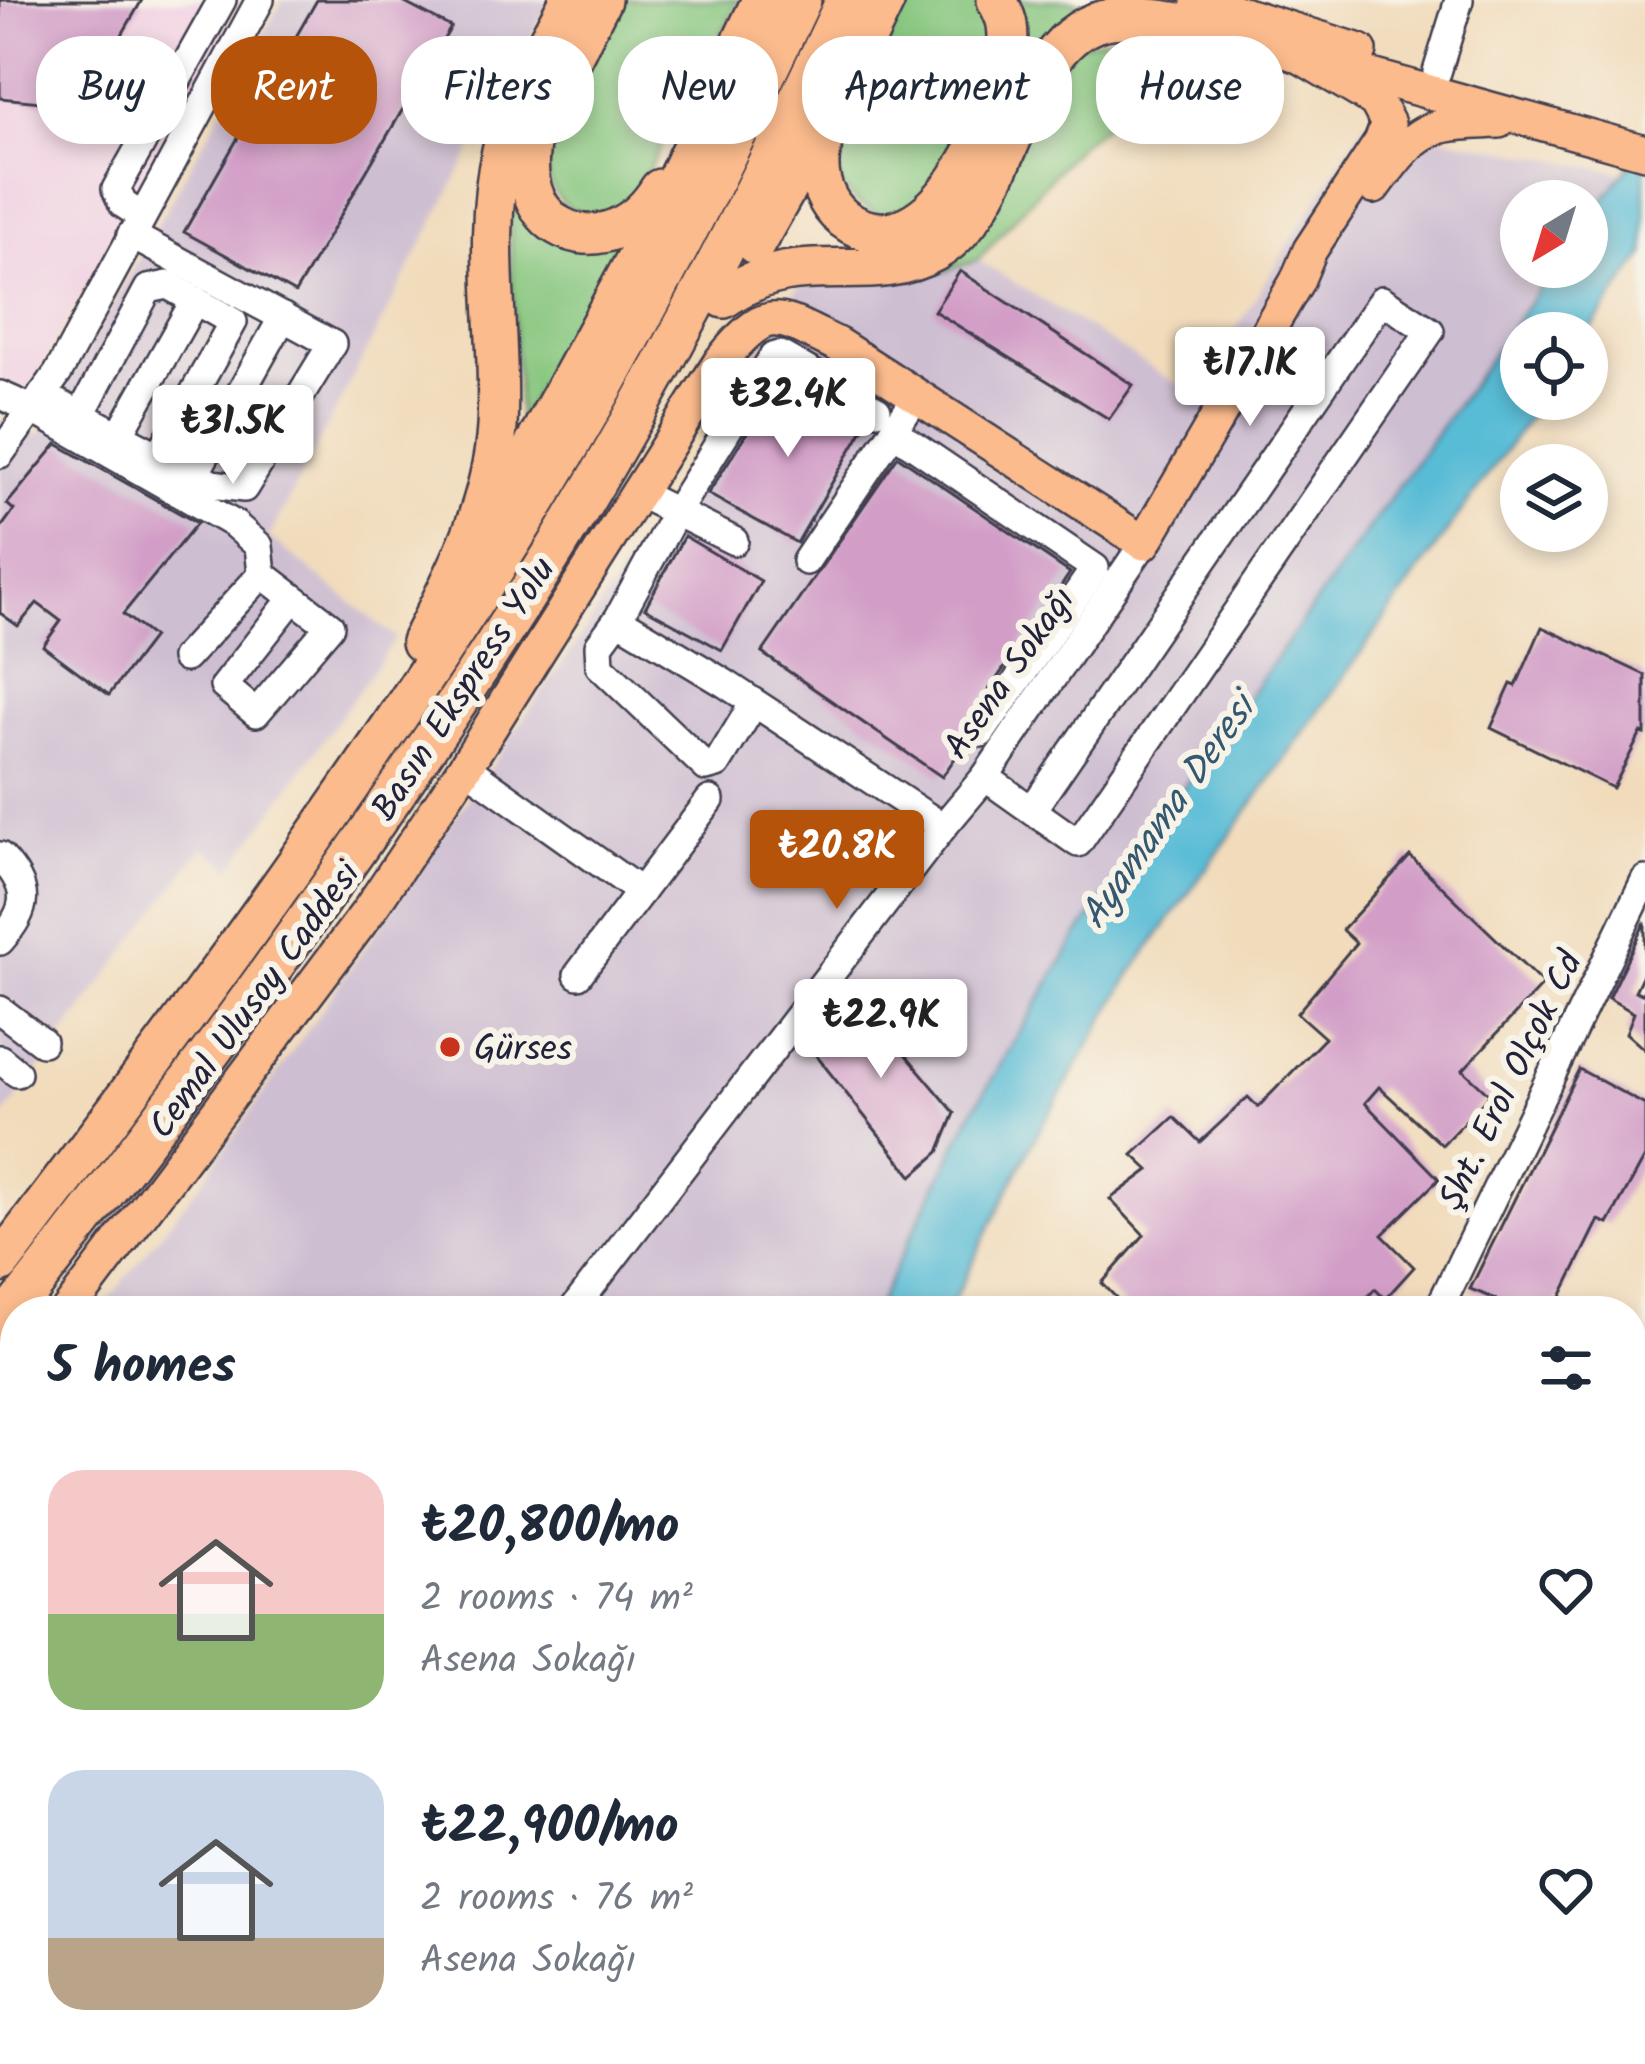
<!DOCTYPE html>
<meta charset="utf-8">
<style>
:root{--surface:#fff;--page:#f6f6f7;--text:#1f2937;--muted:#747a83;--accent:#b45309}
body{margin:0;font-family:Kalam,sans-serif;background:var(--page);color:var(--text);height:100vh;display:flex;flex-direction:column;font-size:45px;white-space:nowrap}
*{box-sizing:border-box;margin:0}
p{font-size:39px;color:var(--muted)}
.icon{flex:none;width:66px;height:66px;fill:none;stroke:currentColor;stroke-width:2;stroke-linecap:round;stroke-linejoin:round}
.map{position:relative;flex:1;overflow:hidden}
.sheet{position:absolute;left:0px;top:1296px;width:1647px;height:768px;display:flex;flex-direction:column;background:var(--surface);border-radius:48px 48px 0 0;box-shadow:0 6px 18px #0003}
.sheet>*{flex:none}
.hud{position:absolute;left:36px;top:36px;width:1575px;height:108px;display:flex;gap:24px}
.needle{width:78px;rotate:218deg}
.controls{position:absolute;left:1500px;top:180px;display:grid;gap:24px}
.controls a{display:grid;place-items:center;width:108px;height:108px;border-radius:50%;background:var(--surface);box-shadow:0 6px 18px #0003;font-size:60px}
.price{position:absolute;translate:-50% -102px;padding:0 27px;border-radius:12px;background:#fff;color:#222;font-size:39px;line-height:78px;filter:drop-shadow(0 3px 6px #0008)}
.price::after{content:'';position:absolute;left:50%;top:72px;width:36px;height:27px;margin-left:-18px;background:inherit;clip-path:polygon(0 0,100% 0,50% 100%)}
.price.selected{background:var(--accent);color:#fff}
ul{padding:0;list-style:none}
li{display:flex;align-items:center;gap:36px;height:300px;padding:0 48px}
li span{display:grid;place-items:center;flex:none;width:336px;height:240px;border-radius:36px;color:#555}
li>.icon{margin-inline-start:auto}
span .icon{width:144px;height:144px;fill:#fffc;stroke-width:1}
li b{font-size:51px}
h2{display:flex;justify-content:space-between;align-items:center;height:144px;padding:0 48px;font-size:51px}
.chip{padding:0 42px;border-radius:48px;background:var(--surface);box-shadow:0 6px 18px #0003;font-size:42px;line-height:108px}
.chip.selected{background:var(--accent);color:#fff}
.map>svg:first-child{display:block}
.built{fill:#f1d0e3}
.industrial{fill:#cebed1}
.green{fill:#86c67e;stroke:#54745c;stroke-width:3}
.water{fill:#58bcd6;stroke:#3d6f88;stroke-width:3}
.building{fill:#d29dc7}
.lines{fill:none;stroke-linecap:round;stroke-linejoin:round}
.minor-casing{stroke:#413e4e;stroke-width:32}
.major-casing{stroke:#413e4e;stroke-width:38}
.highway-casing{stroke:#413e4e;stroke-width:44}
.minor{stroke:#fff;stroke-width:27}
.major{stroke:#fbbb8d;stroke-width:33}
.highway{stroke:#fbbb8d;stroke-width:39}
.poi-dot{fill:#c8321e;stroke:#f7f3e8;stroke-width:4.5}
.labels{text-anchor:middle;stroke-width:12;stroke-linejoin:round;paint-order:stroke}
.street-label{font-size:36px;fill:#22223b;stroke:#f7f3e8}
.poi-label{font-size:36px;fill:#22223b;stroke:#f7f3e8;text-anchor:start}
.water-label{font-size:39px;font-style:italic;fill:#355871;stroke:#f7f3e8}
</style>
<div class="map">
<svg width="1645" height="2064" viewBox="0 0 1645 2064">
<rect width="100%" height="100%" fill="#f7f3e8"/>
<filter id="ink" filterUnits="userSpaceOnUse"><feTurbulence type="fractalNoise" baseFrequency=".00833" numOctaves="2"/><feDisplacementMap in="SourceGraphic" scale="24" xChannelSelector="R" yChannelSelector="G"/><feConvolveMatrix kernelMatrix="1 2 1 2 8 2 1 2 1" color-interpolation-filters="sRGB"/></filter>
<filter id="wash" filterUnits="userSpaceOnUse"><feTurbulence type="fractalNoise" baseFrequency=".004" numOctaves="4" result="noise"/><feDisplacementMap in="SourceGraphic" scale="48" xChannelSelector="R" yChannelSelector="G"/><feGaussianBlur stdDeviation="2.7" result="paint"/><feColorMatrix in="noise" values="0 0 0 0 0 0 0 0 0 0 0 0 0 0 0 0 0 1.4 0 .05"/><feComposite in="paint" operator="in"/></filter>
<g filter="url(#wash)">
<rect width="100%" height="100%" fill="#f1dbbb"/>
<g class="built">
<polygon points="0,0 242,0 21,405 0,396"/>
<polygon points="1645,1924 1645,2064 1524,2064 1537,2049 1632,2049 1632,1939"/>
</g>
<g class="industrial">
<polygon points="283,0 550,0 269,537 396,638 232,868 203,847 0,1121 0,420 39,436"/>
<polygon points="1365,122 1622,173 1587,222 1587,201 1521,201 1521,267 1555,267 1076,938 973,1111 874,1311 100,1311 201,1183 591,622 798,287 946,271 978,260 1195,395"/>
<polygon points="15,1420 15,2049 519,2049 513,2064 0,2064 0,1439"/>
</g>
<g class="green">
<path d="M619,0h120l-103,193c-6,5 -14,14 -22,18 -4,2 -14,2 -19,2 -38,1 -50,-31 -50,-65z"/>
<path d="M899,0h84l12,37 -12,51 -43,88 -23,27 -33,13c-21,-9 -40,-17 -46,-42 -7,-28 48,-141 61,-174z"/>
<polygon points="1010,0 1071,0 1085,5 1051,39 1013,108"/>
<polygon points="1126,33 1175,42 1146,94 1079,145 978,260 946,271 906,275 1076,45"/>
<polygon points="515,191 619,247 519,422 510,233 509,206"/>
</g>
<polygon class="water" points="1645,145 1645,254 1587,335 1521,333 1521,399 1542,399 1131,974 1032,1143 948,1311 874,1311 973,1111 1076,938 1555,267 1587,267 1587,222"/>
<g id="blocks">
<g class="building">
<polygon points="0,0 142,0 81,106 0,98"/>
<polygon points="317,0 399,0 451,27 295,293 184,232"/>
<polygon points="960,271 1133,385 1109,419 934,311"/>
<polygon points="782,377 866,424 797,543 708,494"/>
<polygon points="57,444 197,523 123,614 153,637 109,695 43,646 61,621 37,603 18,626 0,613 0,529 14,510 7,504"/>
<polygon points="898,456 1070,573 966,723 966,742 942,777 762,653"/>
<polygon points="684,536 761,581 722,650 645,608"/>
<polygon points="1542,627 1645,675 1645,734 1641,733 1613,788 1491,728 1511,684 1516,686"/>
<polygon points="1410,856 1543,984 1463,1070 1490,1095 1442,1145 1379,1087 1365,1103 1439,1179 1382,1235 1414,1267 1385,1299 1375,1289 1354,1311 1129,1311 1102,1283 1144,1235 1110,1199 1149,1170 1133,1155 1174,1117 1200,1142 1248,1097 1258,1107 1325,1038 1297,1013 1356,943 1342,930"/>
<polygon points="1645,922 1645,970 1635,991 1642,994 1645,988 1645,1050 1626,1033 1634,1013 1608,998"/>
<polygon points="846,984 955,1113 939,1152 912,1176 803,1039"/>
<polygon points="1579,1069 1645,1105 1645,1157 1608,1224 1599,1220 1554,1311 1490,1311 1496,1299 1470,1289"/>
<polygon points="15,1836 15,2011 0,1999 0,1856"/>
<polygon points="65,2049 320,2049 308,2064 85,2064"/>
</g>
</g>
</g>
<g filter="url(#ink)">
<use href="#blocks" fill-opacity="0" stroke="#413e4e" stroke-width="3"/>
<g class="lines">
<defs>
<g id="minor">
<polyline points="1437,72 1459,0"/>
<polyline points="140,215 123,204 116,189 222,0"/>
<polyline points="0,395 32,409 234,524 259,546 262,574 185,658"/>
<polyline points="42,395 212,484 244,488 332,344 131,235"/>
<polyline points="88,401 148,289 168,285 233,322 159,456"/>
<polyline points="893,431 1095,568 981,733"/>
<polyline points="119,435 195,300"/>
<polyline points="0,454 58,373 260,0"/>
<polyline points="195,474 283,317"/>
<polyline points="640,494 734,541"/>
<polyline points="806,561 917,396"/>
<polyline points="262,574 330,626 256,713 224,686 293,598"/>
<polyline points="618,619 726,684 943,827"/>
<polyline points="754,703 717,764 706,767 600,666 599,645 618,619 676,512 773,357 780,355 877,410"/>
<polyline points="465,767 641,892"/>
<polyline points="985,777 1078,843 1430,331 1382,300 1032,810"/>
<path d="M0,856c31,33 29,52 0,85"/>
<polyline points="578,975 710,800"/>
<polyline points="0,1010 42,1042"/>
<polyline points="0,1059 17,1073"/>
<polyline points="572,1311 943,827 985,777 1144,543"/>
<polyline points="1438,1311 1645,880"/>
<polyline points="1644,1429 1645,1428"/>
<polyline points="0,1472 15,1488"/>
<polyline points="1632,1515 1645,1523"/>
<polyline points="1632,1637 1645,1616"/>
<polyline points="1632,1673 1645,1681"/>
<polyline points="1632,1823 1645,1833"/>
<polyline points="1632,1928 1645,1911"/>
<polyline points="1291,2049 1305,2064"/>
<polyline points="1078,2064 1086,2049"/>
<polyline points="1256,2064 1268,2049"/>
<polyline points="1347,2064 1361,2049"/>
<polyline points="1515,2064 1528,2049"/>
</g>
<g id="major">
<polyline points="1198,0 1360,51"/>
<polyline points="1215,26 1300,56 1645,152"/>
<path d="M1374,187c45,-61 50,-63 125,-66"/>
<path d="M68,1311l300,-399 97,-145 256,-406c48,-59 55,-46 117,-16l306,198 153,-262 13,-31 71,-108 7,-18 -12,-23 -76,-45"/>
<polyline points="0,1397 15,1378"/>
</g>
<g id="highway">
<path d="M601,0l-69,135c-24,104 80,133 128,54"/>
<path d="M885,0c-18,39 -62,121 -66,161 -1,21 7,43 24,57 89,69 174,-128 164,-193 -1,-8 -6,-17 -10,-25"/>
<polyline points="755,244 850,76"/>
<path d="M724,298c76,-55 142,-8 211,-47 83,-47 81,-221 177,-232 41,-5 87,9 128,16"/>
<polyline points="473,558 660,215 762,0"/>
<path d="M421,642c35,-69 71,-136 76,-215 5,-91 -16,-187 5,-276 12,-54 43,-103 68,-151"/>
<path d="M0,1263c179,-233 354,-470 510,-719 109,-173 204,-358 291,-544"/>
<path d="M0,1328c185,-236 363,-477 524,-729 122,-191 226,-394 322,-599"/>
</g>
</defs>
<use href="#minor" class="minor-casing"/>
<use href="#major" class="major-casing"/>
<use href="#highway" class="highway-casing"/>
<use href="#minor" class="minor"/>
<use href="#major" class="major"/>
<use href="#highway" class="highway"/>
</g>
</g>
<circle class="poi-dot" cx="450" cy="1047" r="12"/>
<g class="labels">
<g class="street-label">
<text transform="translate(1008 672) rotate(-55)" y="13">Asena Sokağı</text>
<text transform="translate(462 688) rotate(-57)" y="13">Basın Ekspress Yolu</text>
<text transform="translate(253 999) rotate(-54)" y="13">Cemal Ulusoy Caddesi</text>
<text transform="translate(1509 1080) rotate(-64)" y="13">Şht. Erol Olçok Cd</text>
</g>
<g class="poi-label">
<text x="474" y="1060">Gürses</text>
</g>
<g class="water-label">
<text transform="translate(1166 811) rotate(-55)" y="14">Ayamama Deresi</text>
</g>
</g>
</svg>
<div class="controls">
<a><svg class="needle" viewBox="-14 -14 28 28"><path d="M0-13l5 13h-10z" fill="#e53935"/><path d="M0 13l5-13h-10z" fill="#747a83"/></svg></a>
<a><svg class="icon" aria-label="locate" viewBox="0 0 24 24"><circle cx="12" cy="12" r="6"/><path d="M12 2v4M12 18v4M2 12h4M18 12h4"/></svg></a>
<a><svg class="icon" aria-label="layers" viewBox="0 0 24 24"><path d="M12 4l9 5-9 5-9-5zM3 14l9 5 9-5"/></svg></a>
</div>
<b class="price" style="left:1250px;top:429px">₺17.1K</b>
<b class="price" style="left:788px;top:460px">₺32.4K</b>
<b class="price" style="left:233px;top:487px">₺31.5K</b>
<b class="price selected" style="left:837px;top:912px">₺20.8K</b>
<b class="price" style="left:881px;top:1081px">₺22.9K</b>
<div class="hud">
<a class="chip">Buy</a>
<a class="chip selected">Rent</a>
<a class="chip">Filters</a>
<a class="chip">New</a>
<a class="chip">Apartment</a>
<a class="chip">House</a>
</div>
<section class="sheet">
<h2>5 homes<svg class="icon" aria-label="filters" viewBox="0 0 24 24"><path d="M4 7h16M4 17h16"/><circle cx="9" cy="7" r="2"/><circle cx="15" cy="17" r="2"/></svg></h2>
<ul>
<li><span style="background:linear-gradient(#f6c9c9 60%,#8fb573 0)"><svg class="icon" aria-label="home" viewBox="0 0 24 24"><path d="M3 11l9-7 9 7M6 9v11h12V9"/></svg></span><div><b>₺20,800/mo</b><p>2 rooms · 74 m²</p><p>Asena Sokağı</p></div><svg class="icon" aria-label="heart" viewBox="0 0 24 24"><path d="M12 20l-8-8c-3-5 5-10 8-4 3-6 11-1 8 4z"/></svg></li>
<li><span style="background:linear-gradient(#c9d6e8 70%,#b9a48a 0)"><svg class="icon" aria-label="home" viewBox="0 0 24 24"><path d="M3 11l9-7 9 7M6 9v11h12V9"/></svg></span><div><b>₺22,900/mo</b><p>2 rooms · 76 m²</p><p>Asena Sokağı</p></div><svg class="icon" aria-label="heart" viewBox="0 0 24 24"><path d="M12 20l-8-8c-3-5 5-10 8-4 3-6 11-1 8 4z"/></svg></li>
</ul>
</section>
</div>
